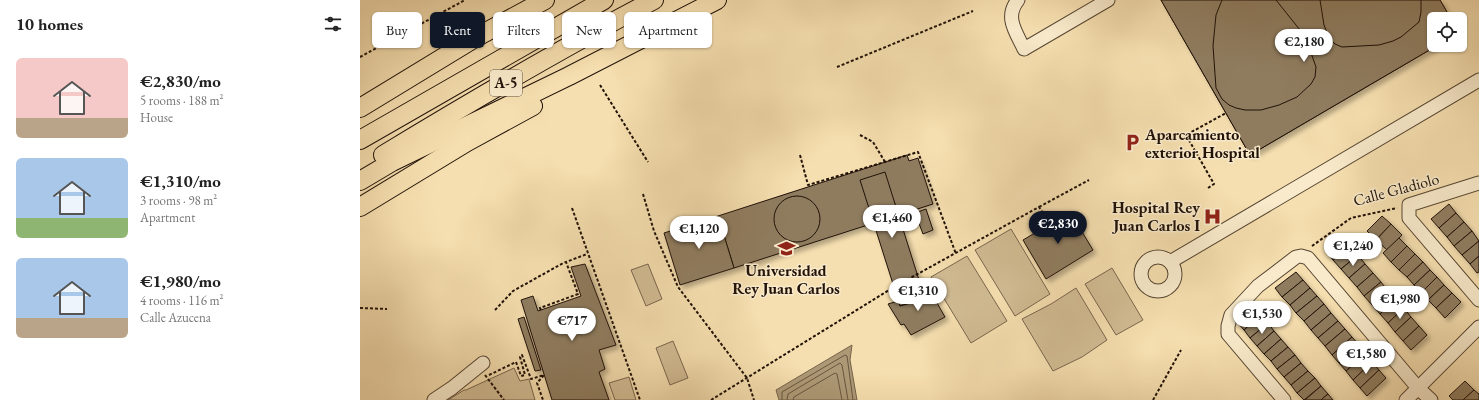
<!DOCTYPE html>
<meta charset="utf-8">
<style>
:root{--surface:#fff;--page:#f6f6f6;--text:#222;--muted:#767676;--accent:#111827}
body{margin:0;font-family:"EB Garamond",serif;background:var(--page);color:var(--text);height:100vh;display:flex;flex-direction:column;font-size:15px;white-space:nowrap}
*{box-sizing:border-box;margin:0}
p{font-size:13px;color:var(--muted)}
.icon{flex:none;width:22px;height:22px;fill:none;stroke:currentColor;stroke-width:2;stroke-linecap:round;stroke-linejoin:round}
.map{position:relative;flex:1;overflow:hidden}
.details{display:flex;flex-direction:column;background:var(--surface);width:360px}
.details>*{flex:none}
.banner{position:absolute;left:12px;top:12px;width:380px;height:36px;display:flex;gap:8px}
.buttons{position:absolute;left:1067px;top:12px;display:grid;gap:8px}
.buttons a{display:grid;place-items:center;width:40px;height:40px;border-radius:6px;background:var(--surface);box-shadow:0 1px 3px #0004;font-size:20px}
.price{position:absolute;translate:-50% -34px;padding:0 9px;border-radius:14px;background:#fff;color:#222;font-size:13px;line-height:26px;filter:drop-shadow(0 1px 2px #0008)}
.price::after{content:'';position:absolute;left:50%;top:24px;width:12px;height:9px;margin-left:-6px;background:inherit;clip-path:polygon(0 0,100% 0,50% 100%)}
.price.selected{background:var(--accent);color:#fff}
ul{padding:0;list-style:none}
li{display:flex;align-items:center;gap:12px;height:100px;padding:0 16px}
li span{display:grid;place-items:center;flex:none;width:112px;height:80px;border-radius:6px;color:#555}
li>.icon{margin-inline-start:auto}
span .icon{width:48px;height:48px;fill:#fffc;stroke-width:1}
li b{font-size:17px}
h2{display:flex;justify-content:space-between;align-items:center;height:48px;padding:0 16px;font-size:17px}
.tag{padding:0 14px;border-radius:6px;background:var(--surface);box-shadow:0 1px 3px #0004;font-size:14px;line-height:36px}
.tag.selected{background:var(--accent);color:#fff}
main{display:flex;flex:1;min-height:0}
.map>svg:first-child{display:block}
.green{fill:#d1bb93;stroke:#79664e}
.water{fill:#ad9976;stroke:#75634a}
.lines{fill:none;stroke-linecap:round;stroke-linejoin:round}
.shore{stroke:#67563f;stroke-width:1}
.building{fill:#8f7c5f;stroke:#211208;filter:url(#shadow)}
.minor-casing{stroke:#564532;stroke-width:15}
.highway-casing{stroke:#211208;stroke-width:20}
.path{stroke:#211208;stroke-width:2;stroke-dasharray:3 2;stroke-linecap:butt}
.minor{stroke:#f8eacb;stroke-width:13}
.highway{stroke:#f5deaf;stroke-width:18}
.labels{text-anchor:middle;stroke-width:3;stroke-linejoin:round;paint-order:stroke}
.shield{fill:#f8eacb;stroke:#625342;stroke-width:1}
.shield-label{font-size:15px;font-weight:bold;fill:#211208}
.poi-label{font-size:16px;font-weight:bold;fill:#211208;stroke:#f8eacb;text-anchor:start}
.street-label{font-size:16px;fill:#211208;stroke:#f8eacb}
</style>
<main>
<section class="details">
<h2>10 homes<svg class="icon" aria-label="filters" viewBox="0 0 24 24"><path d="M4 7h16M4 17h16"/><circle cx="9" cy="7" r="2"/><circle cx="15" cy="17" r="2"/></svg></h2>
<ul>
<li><span style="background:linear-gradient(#f6c9c9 75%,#b9a48a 0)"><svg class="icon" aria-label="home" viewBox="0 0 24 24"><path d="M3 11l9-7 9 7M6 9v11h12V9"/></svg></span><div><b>€2,830/mo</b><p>5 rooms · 188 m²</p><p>House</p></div></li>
<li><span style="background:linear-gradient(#a9c7e8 75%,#8fb573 0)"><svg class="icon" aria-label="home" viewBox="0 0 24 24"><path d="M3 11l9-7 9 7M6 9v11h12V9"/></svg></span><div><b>€1,310/mo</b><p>3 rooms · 98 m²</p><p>Apartment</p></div></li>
<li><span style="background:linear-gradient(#a9c7e8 75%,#b9a48a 0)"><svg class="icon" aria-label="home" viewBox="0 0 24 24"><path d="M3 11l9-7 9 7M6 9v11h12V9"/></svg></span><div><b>€1,980/mo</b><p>4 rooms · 116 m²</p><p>Calle Azucena</p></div></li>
</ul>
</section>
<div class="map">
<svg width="1119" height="400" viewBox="0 0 1119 400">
<defs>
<filter id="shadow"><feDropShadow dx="3.5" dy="3.5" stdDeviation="2" flood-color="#0004"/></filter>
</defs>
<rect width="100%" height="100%" fill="#f5deaf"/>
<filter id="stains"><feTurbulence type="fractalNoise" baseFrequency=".005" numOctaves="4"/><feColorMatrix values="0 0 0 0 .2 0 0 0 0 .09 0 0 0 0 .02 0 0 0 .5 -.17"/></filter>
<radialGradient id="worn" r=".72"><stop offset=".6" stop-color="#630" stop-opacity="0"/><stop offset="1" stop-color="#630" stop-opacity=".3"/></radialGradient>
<g class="green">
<polygon points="651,229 690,294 655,316 615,250"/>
<polygon points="607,256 647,321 611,343 571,277"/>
<polygon points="288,264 302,299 286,306 271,270"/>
<polygon points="752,268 783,320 756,335 725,284"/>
<polygon points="716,288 747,340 722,357 693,371 662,319 691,304"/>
<polygon points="313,341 328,378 310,385 296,348"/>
<polygon points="154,368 160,381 169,379 175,400 88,400 104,390 106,390"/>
<polygon points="269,377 276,400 255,400 249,383"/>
</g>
<polygon class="water" points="492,345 490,360 497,400 419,400 416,390"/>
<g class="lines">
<g class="shore">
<polyline points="422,400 422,392 485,355 487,356 493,400"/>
<polyline points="427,400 428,394 480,363 482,365 488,400"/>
<polyline points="433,400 434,397 475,373 477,374 482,400"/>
</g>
</g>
<g class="building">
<polygon points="801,0 862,0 856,15 853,46 856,88 862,99 869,105 885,110 901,110 919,105 937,97 951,84 955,77 956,67 950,50 940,30 916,0 960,0 964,25 969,38 975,44 982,47 1019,45 1033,41 1041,37 1059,22 1061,12 1061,0 1080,0 1091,19 1074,19 1074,45 1078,45 890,155"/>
<polygon points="801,0 1080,0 1091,19 1074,19 1074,45 1078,45 890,155"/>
<polygon points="862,0 916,0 940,30 950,50 956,67 955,77 951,84 937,97 919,105 901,110 885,110 876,108 869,105 862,99 856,88 853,46 856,15"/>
<polygon points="960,0 1061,0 1061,12 1059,22 1041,37 1033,41 1019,45 982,47 975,44 969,38 964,25"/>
<polygon points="547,155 549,161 558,158 573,204 374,268 358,216"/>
<polygon points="525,172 565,299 540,306 500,180"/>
<circle cx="437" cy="219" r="23"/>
<polygon points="1089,204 1096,213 1079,228 1071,219"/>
<polygon points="566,209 573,230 563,234 555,213"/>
<polygon points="710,212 733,250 686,279 663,240"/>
<polygon points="1096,213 1104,222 1087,237 1079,228"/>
<polygon points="358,216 374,268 320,285 304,233"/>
<polygon points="1022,216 1031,224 1016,240 1007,231"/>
<polygon points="1104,222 1112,231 1094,246 1087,237"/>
<polygon points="1031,224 1042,235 1027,250 1016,240"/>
<polygon points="1112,231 1119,241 1102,255 1094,246"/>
<polygon points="982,237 990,246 973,260 966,251"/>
<polygon points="1039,238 1047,246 1031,262 1023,253"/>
<polygon points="1119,241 1119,256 1110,264 1102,255"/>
<polygon points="990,246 998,255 981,269 973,260"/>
<polygon points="1047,246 1055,254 1039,270 1031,262"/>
<polygon points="1055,254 1063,262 1047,277 1039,270"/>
<polygon points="998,255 1005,264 989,278 981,269"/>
<polygon points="1119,256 1119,272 1117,273 1110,264"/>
<polygon points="1063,262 1070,270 1054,285 1047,277"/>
<polygon points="225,264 256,345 239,350 245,369 239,372 249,400 192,400 161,300 173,296 178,311 221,296 211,267"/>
<polygon points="1005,264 1013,273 997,287 989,278"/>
<polygon points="1070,270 1077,277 1061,293 1054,285"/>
<polygon points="936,272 943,280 922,297 915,288"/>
<polygon points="1013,273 1021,282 1004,296 997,287"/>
<polygon points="1077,277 1084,285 1068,300 1061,293"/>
<polygon points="943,280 950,288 930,305 922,297"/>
<polygon points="565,282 585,317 551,335 544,324 541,325 528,304 538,301 540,306 565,299 560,284"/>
<polygon points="1021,282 1028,291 1012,305 1004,296"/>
<polygon points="1084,285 1092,293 1076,308 1068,300"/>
<polygon points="950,288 957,296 936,313 930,305"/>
<polygon points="1028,291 1036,299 1020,314 1012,305"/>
<polygon points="1092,293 1101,302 1085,318 1076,308"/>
<polygon points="957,296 964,304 944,321 936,313"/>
<polygon points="1036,299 1044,308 1028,323 1020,314"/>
<polygon points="964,304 971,313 951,330 944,321"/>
<polygon points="894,308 901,315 884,330 877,322"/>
<polygon points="1044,308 1051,317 1035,332 1028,323"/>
<polygon points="971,313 978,321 958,338 951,330"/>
<polygon points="901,315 908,323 890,338 884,330"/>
<polygon points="164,317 181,370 175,371 158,319"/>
<polygon points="1051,317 1059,326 1043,341 1035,332"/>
<polygon points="978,321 985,329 965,346 958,338"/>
<polygon points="908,323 914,331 897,346 890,338"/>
<polygon points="1059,326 1067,335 1051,350 1043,341"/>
<polygon points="985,329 992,337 972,355 965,346"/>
<polygon points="914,331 921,339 904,354 897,346"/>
<polygon points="992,337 999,345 979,363 972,355"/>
<polygon points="921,339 928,347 911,361 904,354"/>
<polygon points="999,345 1006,354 986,371 979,363"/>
<polygon points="928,347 935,355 917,369 911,361"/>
<polygon points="1006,354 1012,362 993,380 986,371"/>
<polygon points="935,355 941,363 924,377 917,369"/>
<polygon points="1012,362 1019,370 1000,388 993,380"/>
<polygon points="941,363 948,371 931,385 924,377"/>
<polygon points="1019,370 1026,378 1007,396 1000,388"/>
<polygon points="948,371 955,378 937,393 931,385"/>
<polygon points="955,378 961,386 944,400 937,393"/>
<polygon points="1105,381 1114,390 1103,400 1093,400 1089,396"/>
<polygon points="961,386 968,394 961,400 945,400"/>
<polygon points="1114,390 1119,394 1119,400 1103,400"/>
<polygon points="968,394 973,400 961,400"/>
</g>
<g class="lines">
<defs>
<g id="minor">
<path d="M658,0c-14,17 -2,32 6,49l84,-49"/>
<polyline points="1119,183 1049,205 1049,218 1119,300"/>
<circle cx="798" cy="274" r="17"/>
<polyline points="810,262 1119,80"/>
<polyline points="74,400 92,388 123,363"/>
<polyline points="924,400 868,334 868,326 871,315 898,286 936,257 941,256 948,258 1058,388 1071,400"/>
<polyline points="1046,400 1119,327"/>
</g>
<g id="highway">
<polyline points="0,108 115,38 185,0"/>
<polyline points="0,140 244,0"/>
<path d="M23,155c89,-54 179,-107 271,-155"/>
<polyline points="0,181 32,162 209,76 357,0"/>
<polyline points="0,207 107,142 173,106"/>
</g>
</defs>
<use href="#minor" class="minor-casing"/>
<use href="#highway" class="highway-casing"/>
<g class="path">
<polyline points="0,57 105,0"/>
<polyline points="477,67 613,11"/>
<polyline points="240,85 288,162"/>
<polyline points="500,135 513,142 525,162"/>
<polyline points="440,155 448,185 558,152 596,254"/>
<polyline points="848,188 854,184 826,135 866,113"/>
<polyline points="283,194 294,231 318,287 387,378 394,400"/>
<polyline points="679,207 729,180"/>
<polyline points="212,208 280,400"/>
<polyline points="952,246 991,218 1037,208"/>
<polyline points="0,308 27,309"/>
<polyline points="135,310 153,291 205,262"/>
<polyline points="181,310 180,308 218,294 206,262 227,254"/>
<polyline points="125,375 144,400"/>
<polyline points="129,375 156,362 161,376 165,375 160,357 162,355 171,379 184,375 177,383 183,400"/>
<polyline points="351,400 534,287 679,207 690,224"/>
<polyline points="793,400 821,350"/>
</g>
<use href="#minor" class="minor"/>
<use href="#highway" class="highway"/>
</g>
<defs>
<symbol id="parking-bare" viewBox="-9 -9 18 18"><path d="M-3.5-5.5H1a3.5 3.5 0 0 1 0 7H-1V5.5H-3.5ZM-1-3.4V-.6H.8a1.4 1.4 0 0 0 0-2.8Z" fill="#8f2418" stroke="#f8eacb" stroke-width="2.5" paint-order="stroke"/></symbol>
<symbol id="hospital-bare" viewBox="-9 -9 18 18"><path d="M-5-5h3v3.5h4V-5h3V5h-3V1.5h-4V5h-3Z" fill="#8f2418" stroke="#f8eacb" stroke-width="2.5" paint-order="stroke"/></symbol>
<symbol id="university-bare" viewBox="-9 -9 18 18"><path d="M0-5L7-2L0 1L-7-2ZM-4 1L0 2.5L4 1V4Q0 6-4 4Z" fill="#8f2418" stroke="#f8eacb" stroke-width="2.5" paint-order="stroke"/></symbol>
</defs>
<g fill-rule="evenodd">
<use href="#parking-bare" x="760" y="130" width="25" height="25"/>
<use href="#hospital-bare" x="840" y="204" width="25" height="25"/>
<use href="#university-bare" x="414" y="236" width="25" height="25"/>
</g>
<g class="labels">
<rect class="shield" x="130" y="70" width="32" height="26" rx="3"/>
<g class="shield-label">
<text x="146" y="88">A-5</text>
</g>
<g class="poi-label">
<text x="785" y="140">Aparcamiento<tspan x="785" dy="18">exterior Hospital</tspan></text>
<text x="840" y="213" text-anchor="end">Hospital Rey<tspan x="840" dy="18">Juan Carlos I</tspan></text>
<text x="426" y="276" text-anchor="middle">Universidad<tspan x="426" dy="18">Rey Juan Carlos</tspan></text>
</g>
<g class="street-label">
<text transform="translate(1036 189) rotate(-15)" y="6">Calle Gladiolo</text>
</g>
</g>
<rect width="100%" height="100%" filter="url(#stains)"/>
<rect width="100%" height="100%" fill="url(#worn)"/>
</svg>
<div class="buttons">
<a><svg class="icon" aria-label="locate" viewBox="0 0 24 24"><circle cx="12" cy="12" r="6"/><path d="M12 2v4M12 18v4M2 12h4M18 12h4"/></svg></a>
</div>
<b class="price" style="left:944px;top:63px">€2,180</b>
<b class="price" style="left:532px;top:239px">€1,460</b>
<b class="price selected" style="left:698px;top:245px">€2,830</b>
<b class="price" style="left:339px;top:250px">€1,120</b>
<b class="price" style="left:993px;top:267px">€1,240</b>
<b class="price" style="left:558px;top:312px">€1,310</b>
<b class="price" style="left:1040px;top:320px">€1,980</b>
<b class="price" style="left:902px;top:335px">€1,530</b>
<b class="price" style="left:212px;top:342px">€717</b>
<b class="price" style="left:1006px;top:375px">€1,580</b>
<div class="banner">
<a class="tag">Buy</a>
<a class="tag selected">Rent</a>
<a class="tag">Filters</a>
<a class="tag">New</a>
<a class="tag">Apartment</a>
</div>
</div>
</main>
